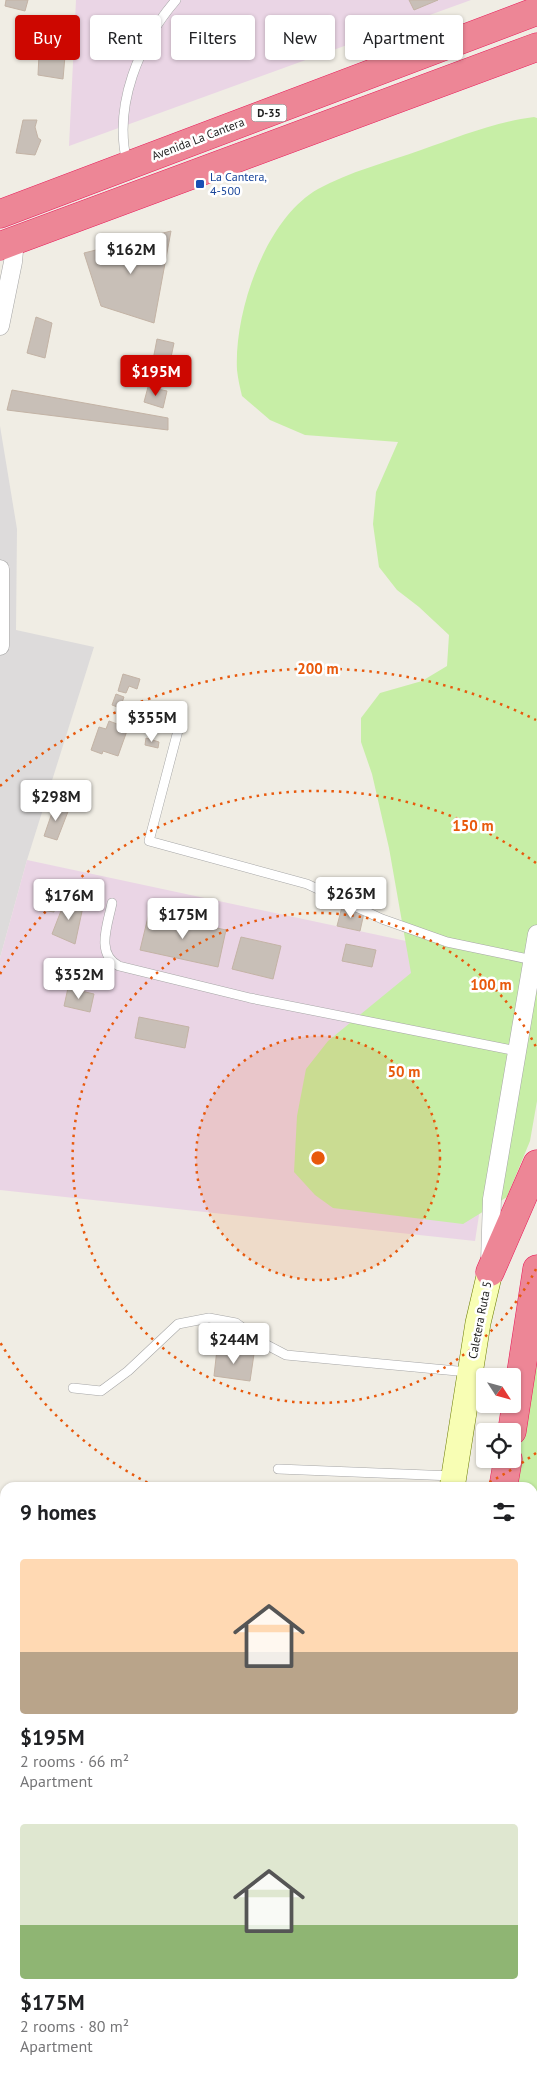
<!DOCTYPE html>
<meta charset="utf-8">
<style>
:root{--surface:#fff;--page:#f2f2f2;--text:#202124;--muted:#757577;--accent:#cd0700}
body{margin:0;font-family:"PT Sans",sans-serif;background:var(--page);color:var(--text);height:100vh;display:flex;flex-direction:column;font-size:19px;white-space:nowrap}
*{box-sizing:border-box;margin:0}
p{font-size:16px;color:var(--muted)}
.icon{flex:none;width:28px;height:28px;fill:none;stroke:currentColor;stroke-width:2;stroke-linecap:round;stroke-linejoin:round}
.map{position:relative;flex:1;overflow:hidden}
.panel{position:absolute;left:0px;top:1482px;width:538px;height:601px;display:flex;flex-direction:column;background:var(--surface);border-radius:15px 15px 0 0;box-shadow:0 1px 4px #0004}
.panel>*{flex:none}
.guide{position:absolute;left:15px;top:15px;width:508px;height:45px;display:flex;gap:10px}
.needle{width:32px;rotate:126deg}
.controls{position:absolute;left:476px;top:1368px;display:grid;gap:10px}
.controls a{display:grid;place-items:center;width:45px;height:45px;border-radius:5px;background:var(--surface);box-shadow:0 1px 4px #0004;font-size:25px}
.price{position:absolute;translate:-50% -42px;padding:0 11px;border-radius:5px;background:#fff;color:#222;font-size:16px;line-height:32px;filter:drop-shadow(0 1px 2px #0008)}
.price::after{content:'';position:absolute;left:50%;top:30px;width:15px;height:11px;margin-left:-8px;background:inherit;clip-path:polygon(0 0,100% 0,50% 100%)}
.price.on{background:var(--accent);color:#fff}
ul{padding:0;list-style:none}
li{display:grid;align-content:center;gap:10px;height:265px;padding:0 20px}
li span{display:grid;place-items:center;height:155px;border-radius:5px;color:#555}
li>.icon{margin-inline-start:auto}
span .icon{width:90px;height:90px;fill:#fffc;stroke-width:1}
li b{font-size:21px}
h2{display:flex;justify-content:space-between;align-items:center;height:60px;padding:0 20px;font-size:21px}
.tag{padding:0 18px;border-radius:5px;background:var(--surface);box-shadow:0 1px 4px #0004;font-size:18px;line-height:45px}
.tag.on{background:var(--accent);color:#fff}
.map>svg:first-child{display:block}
.residential{fill:#dddbdb}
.industrial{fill:#ead5e5}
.grass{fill:#c7eea6}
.building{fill:#c8bfb7;stroke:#c3b3a5}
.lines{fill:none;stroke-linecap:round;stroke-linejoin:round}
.lane-casing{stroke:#a6a6a6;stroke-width:10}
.street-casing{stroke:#a6a6a6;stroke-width:19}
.secondary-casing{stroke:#6a7b00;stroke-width:26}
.highway-casing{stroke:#e81858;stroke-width:29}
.lane{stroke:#fff;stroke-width:9}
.street{stroke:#fff;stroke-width:18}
.secondary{stroke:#f8feb4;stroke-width:25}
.highway{stroke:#ed8696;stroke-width:28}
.rail-casing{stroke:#6d6d6d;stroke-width:5.5}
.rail{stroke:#fff;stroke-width:4;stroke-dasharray:11;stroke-linecap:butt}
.ring{fill:none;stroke:#e8590c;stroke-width:2.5;stroke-dasharray:2.5 5}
.transit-dot{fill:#1a4fb4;stroke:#fff;stroke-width:2}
.labels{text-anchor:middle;stroke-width:5;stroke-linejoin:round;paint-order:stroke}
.shield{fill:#fff;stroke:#626262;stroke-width:1}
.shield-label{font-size:11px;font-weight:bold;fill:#1f1f1f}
.street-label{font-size:12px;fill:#1f1f1f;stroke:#fff}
.transit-label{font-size:12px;fill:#164399;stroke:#fff;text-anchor:start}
.centre{fill:#e8590c;stroke:#fff;stroke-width:2.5}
.ring-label{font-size:15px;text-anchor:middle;font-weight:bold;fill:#e8590c;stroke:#fff;stroke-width:5;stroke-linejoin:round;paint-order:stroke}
</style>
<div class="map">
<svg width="537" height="2083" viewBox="0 0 537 2083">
<rect width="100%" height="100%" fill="#f0ede4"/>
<polygon class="residential" points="0,426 17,529 16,630 94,647 27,860 0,958"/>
<g class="industrial">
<polygon points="76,0 471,0 69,146"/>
<polygon points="27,860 518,965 475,1241 0,1190 0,958"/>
</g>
<g class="grass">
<path d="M534,117l3,1v983l-7,40 -23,56 -44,27 -130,-16 -18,-13 -21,-23 3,-56 9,-47 22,-28 83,-68 -22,-125 -17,-74 -11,-32v-24l19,-25 42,-12 25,-15 2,-31 -30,-28 -22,-17 -18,-23 -6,-43 3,-32 22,-50 -93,-7 -35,-15 -28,-24c-2,-8 -4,-17 -5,-26 -3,-57 28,-151 81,-181 31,-17 69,-27 103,-39 37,-13 73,-28 113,-33z"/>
<polygon points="537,1344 537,1543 533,1570 532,1488 514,1488"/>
<polygon points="537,1730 537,2083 487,2083 488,2079 532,2079 532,1762"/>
<polygon points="420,2079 453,2079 452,2083 420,2083"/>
</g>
<g class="building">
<polygon points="6,0 28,0 25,11 5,6"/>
<polygon points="409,0 438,0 414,10"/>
<polygon points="39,54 65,56 63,79 38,75"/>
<polygon points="23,120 37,120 35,127 38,138 41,140 35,155 16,153"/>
<polygon points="171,231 154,323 101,306 84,253"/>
<polygon points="36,317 52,323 45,358 27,353"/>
<polygon points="157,339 174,343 170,362 153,360"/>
<polygon points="148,387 167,391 163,408 144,402"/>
<polygon points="12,390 168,418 168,430 7,410"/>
<polygon points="123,674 140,679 137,689 129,686 126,693 118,691"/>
<polygon points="116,694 124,697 120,708 112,705"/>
<polygon points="109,721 128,728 118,756 103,751 102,754 91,750 99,727 106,729"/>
<polygon points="146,738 159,742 158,748 145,745"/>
<polygon points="55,804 69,809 57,840 44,836"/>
<polygon points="46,886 58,888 54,912 42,910"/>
<polygon points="66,898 84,902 75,944 52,934"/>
<polygon points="342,907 364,913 360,931 337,926"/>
<polygon points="149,913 226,930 218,967 140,950"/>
<polygon points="241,937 281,946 273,979 232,969"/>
<polygon points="346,944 376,950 372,967 342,961"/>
<polygon points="60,964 70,966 65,986 55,983"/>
<polygon points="68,988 94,994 90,1012 64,1006"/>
<polygon points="139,1017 189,1027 185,1048 135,1038"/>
<polygon points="217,1349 254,1354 250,1381 214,1376"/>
</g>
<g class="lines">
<defs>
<g id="lane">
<path d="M127,163c-14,-58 12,-120 49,-163"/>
<polyline points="180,723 149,841 307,884 382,919 447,942 533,960"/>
<path d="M112,903c-4,21 -17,51 7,63l131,32 267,53"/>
<polyline points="73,1388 101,1391 128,1371 178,1324 209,1318 236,1323 265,1344 286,1355 468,1372"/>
<polyline points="278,1469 453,1476"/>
</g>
<g id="street">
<polyline points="0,326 13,262 15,240"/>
<polyline points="0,569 0,646"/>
<polyline points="490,1262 492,1199 537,934"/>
</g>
<g id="secondary">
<polyline points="452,1488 478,1323 490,1272"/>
<polyline points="360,2083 361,2079"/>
</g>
<g id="highway">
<polyline points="0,214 537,11"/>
<polyline points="0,246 537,47"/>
<polyline points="490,1272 537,1164"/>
<polyline points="512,1431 537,1269"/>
<polyline points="503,1488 508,1459"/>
<polyline points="532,1645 537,1617"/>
<polyline points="408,2083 409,2079"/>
<polyline points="466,2083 467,2079"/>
</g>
</defs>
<use href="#lane" class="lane-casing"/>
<use href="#street" class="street-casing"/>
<use href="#secondary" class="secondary-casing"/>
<use href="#highway" class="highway-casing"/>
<use href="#lane" class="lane"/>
<use href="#street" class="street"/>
<use href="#secondary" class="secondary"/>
<use href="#highway" class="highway"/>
<defs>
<g id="rail">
<polyline points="532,1941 537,1912"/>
<polyline points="511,2083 512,2079"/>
</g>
</defs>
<use href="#rail" class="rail-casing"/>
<use href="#rail" class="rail"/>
</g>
<circle cx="318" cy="1158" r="122" fill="#e8590c" fill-opacity=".12"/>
<g class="ring">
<circle cx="318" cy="1158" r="122"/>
<path d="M536 1269A245 245 0 1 1 536 1047"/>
<path d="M536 1453A367 367 0 0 1 482 1486M154 1486A367 367 0 0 1 0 1342M0 974A367 367 0 0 1 536 863"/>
<path d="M0 786A489 489 0 0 1 536 720"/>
</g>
<rect class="transit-dot" x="195" y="179" width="10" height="10" rx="2.5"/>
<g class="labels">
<rect class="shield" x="251.5" y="104.5" width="35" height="17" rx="4"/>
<g class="shield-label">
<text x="269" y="117">D-35</text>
</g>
<g class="street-label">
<text transform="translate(198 139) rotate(-21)" y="4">Avenida La Cantera</text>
<text transform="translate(480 1320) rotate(-79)" y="4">Caletera Ruta 5</text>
</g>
<g class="transit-label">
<text x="210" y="181">La Cantera,<tspan x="210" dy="14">4-500</tspan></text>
</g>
</g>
<circle cx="318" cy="1158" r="8" class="centre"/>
<g class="ring-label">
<text x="318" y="674">200 m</text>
<text x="473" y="831">150 m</text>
<text x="491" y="990">100 m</text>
<text x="404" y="1077">50 m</text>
</g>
</svg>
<div class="controls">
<a><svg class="needle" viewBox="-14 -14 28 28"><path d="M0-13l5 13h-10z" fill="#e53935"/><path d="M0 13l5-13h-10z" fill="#757577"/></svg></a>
<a><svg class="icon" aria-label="locate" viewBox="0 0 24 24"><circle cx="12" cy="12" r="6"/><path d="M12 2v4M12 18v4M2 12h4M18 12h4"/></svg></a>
</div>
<b class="price" style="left:131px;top:275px">$162M</b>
<b class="price on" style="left:156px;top:397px">$195M</b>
<b class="price" style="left:152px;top:743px">$355M</b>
<b class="price" style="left:56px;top:822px">$298M</b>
<b class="price" style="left:351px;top:919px">$263M</b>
<b class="price" style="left:69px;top:921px">$176M</b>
<b class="price" style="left:183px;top:940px">$175M</b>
<b class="price" style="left:79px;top:1000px">$352M</b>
<b class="price" style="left:234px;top:1365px">$244M</b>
<div class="guide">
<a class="tag on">Buy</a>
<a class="tag">Rent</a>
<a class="tag">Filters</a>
<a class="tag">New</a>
<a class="tag">Apartment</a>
</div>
<section class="panel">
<h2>9 homes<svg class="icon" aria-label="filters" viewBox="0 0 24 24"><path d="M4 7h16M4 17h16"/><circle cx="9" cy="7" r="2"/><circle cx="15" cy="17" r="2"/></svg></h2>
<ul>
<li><span style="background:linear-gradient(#ffd9b3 60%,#b9a48a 0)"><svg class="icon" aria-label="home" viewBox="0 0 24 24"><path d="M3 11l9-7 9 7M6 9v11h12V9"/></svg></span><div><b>$195M</b><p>2 rooms · 66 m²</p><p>Apartment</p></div></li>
<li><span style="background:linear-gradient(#dfe7d0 65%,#8fb573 0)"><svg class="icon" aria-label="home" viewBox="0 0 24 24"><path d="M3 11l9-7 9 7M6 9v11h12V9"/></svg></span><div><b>$175M</b><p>2 rooms · 80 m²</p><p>Apartment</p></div></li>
</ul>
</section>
</div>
